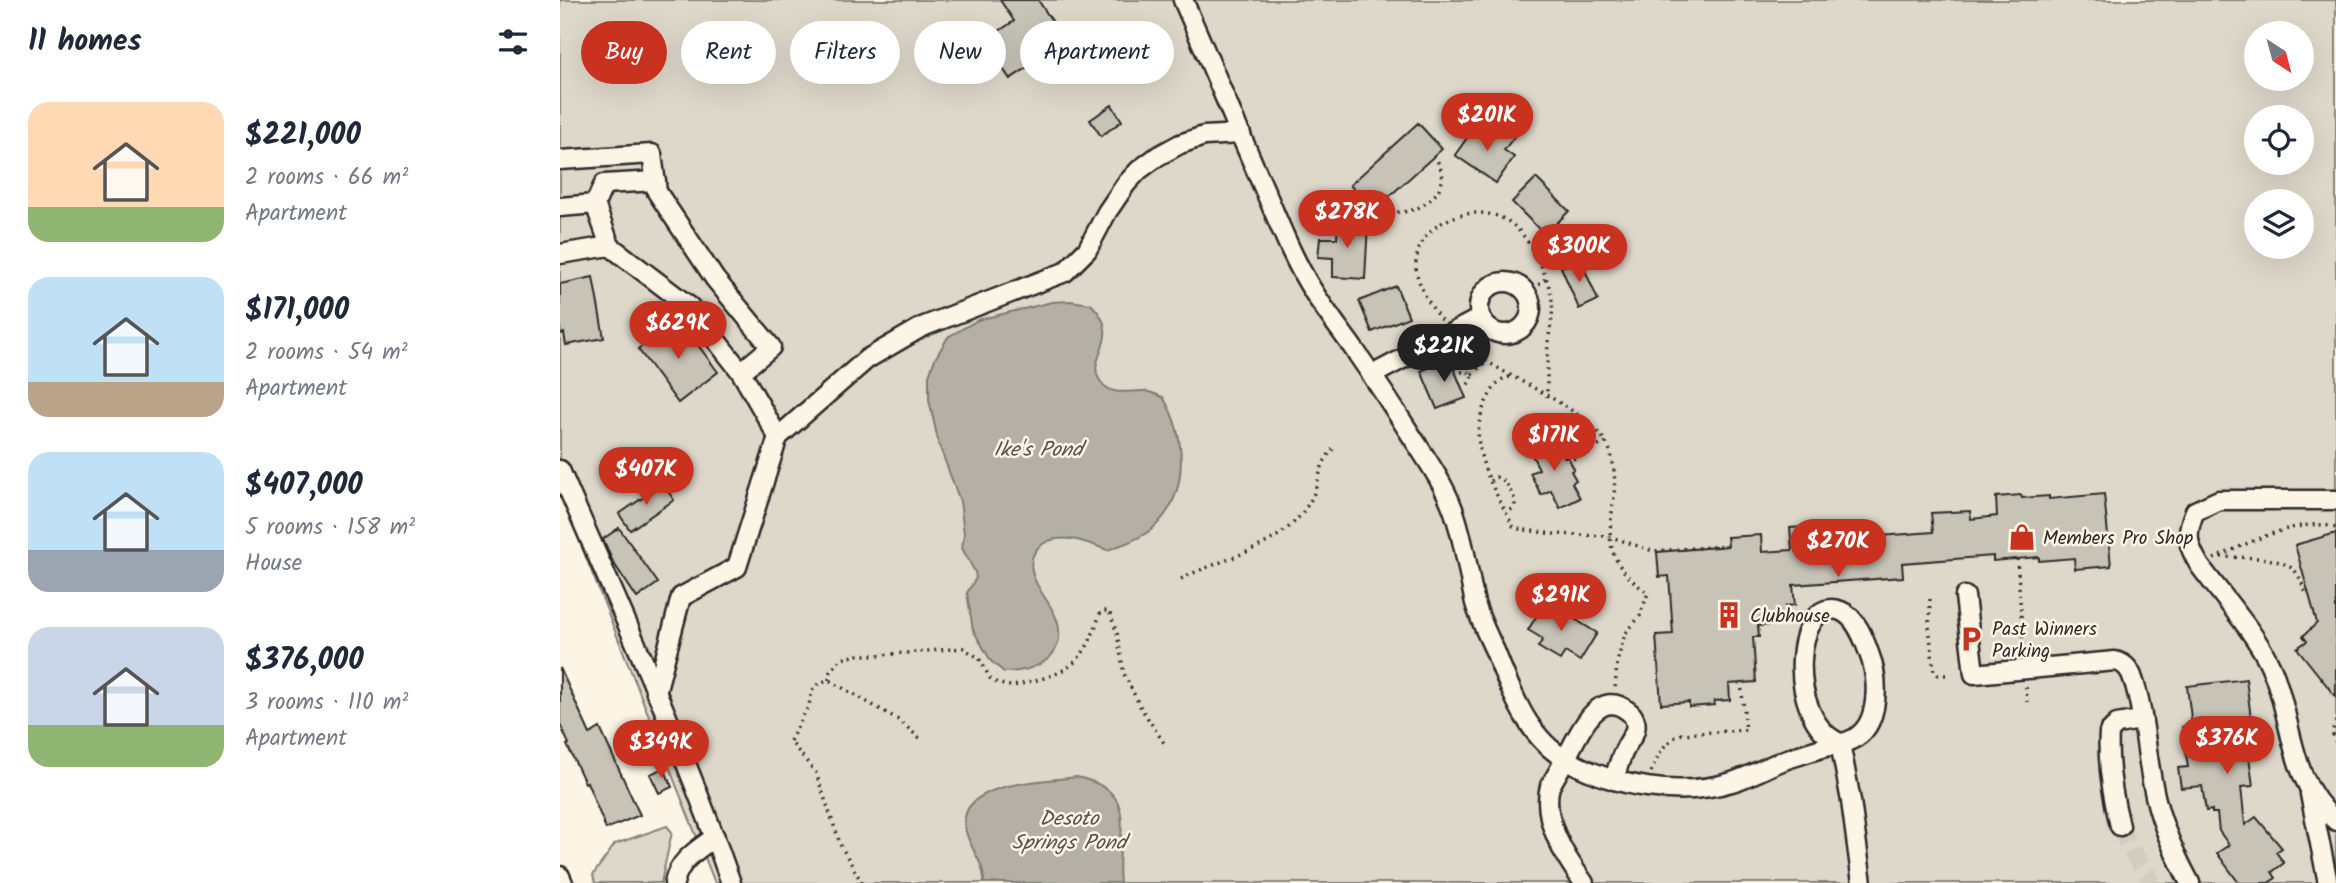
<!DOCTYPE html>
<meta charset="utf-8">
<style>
:root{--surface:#fff;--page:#f2f2f3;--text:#1f2937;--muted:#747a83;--accent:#c8321e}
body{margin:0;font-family:Kalam,sans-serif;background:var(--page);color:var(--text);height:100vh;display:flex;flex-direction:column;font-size:26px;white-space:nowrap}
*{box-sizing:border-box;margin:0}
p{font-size:23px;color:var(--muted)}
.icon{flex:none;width:38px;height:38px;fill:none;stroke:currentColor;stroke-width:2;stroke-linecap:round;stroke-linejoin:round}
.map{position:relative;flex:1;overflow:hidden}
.details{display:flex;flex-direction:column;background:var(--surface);width:560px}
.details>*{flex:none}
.hud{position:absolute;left:21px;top:21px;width:665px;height:63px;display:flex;gap:14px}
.needle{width:46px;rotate:144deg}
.controls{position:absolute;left:1684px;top:21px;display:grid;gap:14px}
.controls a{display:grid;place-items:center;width:70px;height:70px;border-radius:50%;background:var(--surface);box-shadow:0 7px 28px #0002;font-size:35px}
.price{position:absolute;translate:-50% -60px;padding:0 16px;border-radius:24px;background:var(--accent);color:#fff;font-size:23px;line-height:46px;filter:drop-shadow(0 2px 4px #0008)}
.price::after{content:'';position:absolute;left:50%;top:42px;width:21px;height:16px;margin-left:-10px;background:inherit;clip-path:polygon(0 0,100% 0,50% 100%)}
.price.on{background:#222;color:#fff}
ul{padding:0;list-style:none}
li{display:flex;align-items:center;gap:21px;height:175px;padding:0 28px}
li span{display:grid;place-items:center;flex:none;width:196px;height:140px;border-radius:21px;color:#555}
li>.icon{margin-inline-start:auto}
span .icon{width:84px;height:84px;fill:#fffc;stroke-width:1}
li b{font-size:30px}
h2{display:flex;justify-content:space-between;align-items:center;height:84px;padding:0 28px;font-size:30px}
.chip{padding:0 24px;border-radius:32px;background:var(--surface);box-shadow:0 7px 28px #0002;font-size:24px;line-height:63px}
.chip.on{background:var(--accent);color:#fff}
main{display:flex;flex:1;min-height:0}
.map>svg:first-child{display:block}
.green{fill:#ded8ca;stroke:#84827a;stroke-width:2;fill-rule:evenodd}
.water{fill:#b4b0a5;stroke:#7d7b74;stroke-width:2}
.building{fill:#c8c3b7;stroke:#2b2b2b;stroke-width:2}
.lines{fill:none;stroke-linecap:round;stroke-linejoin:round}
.minor-tunnel{stroke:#d2cdc0;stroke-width:18;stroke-dasharray:18 9;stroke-linecap:butt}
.minor-casing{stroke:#2b2b2b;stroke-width:23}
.path{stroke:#2b2b2b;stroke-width:3.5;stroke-dasharray:2 5;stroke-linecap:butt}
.minor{stroke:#fcf5e5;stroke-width:18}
.labels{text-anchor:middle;stroke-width:5;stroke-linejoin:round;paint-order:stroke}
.poi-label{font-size:19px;fill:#2b2b2b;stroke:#fcf5e5;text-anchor:start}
.water-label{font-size:21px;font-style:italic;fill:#545350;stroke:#fcf5e5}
</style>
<main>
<section class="details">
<h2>11 homes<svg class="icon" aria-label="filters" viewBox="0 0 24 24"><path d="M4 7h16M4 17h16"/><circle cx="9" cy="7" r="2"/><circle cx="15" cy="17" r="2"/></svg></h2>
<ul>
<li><span style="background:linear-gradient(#ffd9b3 75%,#8fb573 0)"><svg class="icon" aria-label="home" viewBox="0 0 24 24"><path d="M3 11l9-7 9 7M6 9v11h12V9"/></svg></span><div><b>$221,000</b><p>2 rooms · 66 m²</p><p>Apartment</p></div></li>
<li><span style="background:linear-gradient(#bfe0f5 75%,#b9a48a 0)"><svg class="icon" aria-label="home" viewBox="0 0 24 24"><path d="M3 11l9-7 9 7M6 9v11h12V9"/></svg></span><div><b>$171,000</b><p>2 rooms · 54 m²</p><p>Apartment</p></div></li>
<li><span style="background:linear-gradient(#bfe0f5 70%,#9aa5b1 0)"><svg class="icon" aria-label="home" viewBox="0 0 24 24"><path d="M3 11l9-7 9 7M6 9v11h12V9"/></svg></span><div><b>$407,000</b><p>5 rooms · 158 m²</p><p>House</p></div></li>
<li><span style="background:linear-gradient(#c9d6e8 70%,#8fb573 0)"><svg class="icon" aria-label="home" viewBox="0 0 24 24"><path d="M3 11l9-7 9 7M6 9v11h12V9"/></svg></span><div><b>$376,000</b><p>3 rooms · 110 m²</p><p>Apartment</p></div></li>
</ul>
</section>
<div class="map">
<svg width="1776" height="883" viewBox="0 0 1776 883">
<rect width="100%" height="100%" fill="#fcf5e5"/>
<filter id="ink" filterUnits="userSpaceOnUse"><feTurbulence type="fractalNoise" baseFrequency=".0143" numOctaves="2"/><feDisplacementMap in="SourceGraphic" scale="14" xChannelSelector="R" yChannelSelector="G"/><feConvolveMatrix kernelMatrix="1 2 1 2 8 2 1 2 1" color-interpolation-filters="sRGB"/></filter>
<g filter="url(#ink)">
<g class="green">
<path d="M0,0h1776v883h-1621l-155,-391zM1696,33h45v46h-45zM1696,117h45v46h-45zM1696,201h45v46h-45z"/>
<polygon points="107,826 112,832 101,883 35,883 33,875 55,844"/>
</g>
<g class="water">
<path d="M510,301l21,3c34,33 -5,53 8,75 10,18 27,12 44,12 6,0 14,4 20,6 24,40 27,99 -11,132 -13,10 -29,16 -45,21 -20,-8 -53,-21 -70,-1 -6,7 -7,17 -4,26 5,17 20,30 25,48 8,36 -25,49 -54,49l-13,-11 -18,-31 -6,-37 9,-15 -1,-6 -13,-24 2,-14 -4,-33 -21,-56 -10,-45v-25l6,-16 13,-22 30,-17 74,-18z"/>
<path d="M517,777c67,15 37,57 43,106h-136c1,-22 -16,-35 -19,-56 -7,-46 82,-46 112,-50z"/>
</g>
<g class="building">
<polygon points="440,0 478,0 506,42 450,79 424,41 454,21"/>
<polygon points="552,105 562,121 541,136 530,120"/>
<polygon points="858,123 882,149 813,211 790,185"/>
<polygon points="939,126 954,137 944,150 954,157 936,183 895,155 914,128 929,139"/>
<polygon points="976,178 1009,211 985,235 952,202"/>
<polygon points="778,222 808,223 805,279 773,277 773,258 758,257 760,238 777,238"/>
<polygon points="1020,259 1038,300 1019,309 1001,267"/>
<polygon points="33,277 44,338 6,345 4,333 0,334 0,284"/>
<polygon points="836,286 849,317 812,332 799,301"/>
<polygon points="112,323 117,330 123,325 158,372 118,403 78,349"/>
<polygon points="890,359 906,398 877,409 861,371"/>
<polygon points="989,437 996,451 1000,449 1005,458 1008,457 1014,469 1011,471 1016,480 1012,483 1020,498 1000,508 991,490 981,495 970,473 979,469 968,447"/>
<polygon points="103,484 114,500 70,530 59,514"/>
<polygon points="1544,494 1551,566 1515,569 1514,558 1479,561 1479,557 1433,561 1433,556 1342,563 1343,577 1233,585 1235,605 1226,606 1227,624 1198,626 1199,637 1193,637 1196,682 1169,684 1170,700 1154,701 1155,705 1129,707 1129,702 1101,704 1096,635 1113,634 1109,576 1099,577 1097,552 1168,546 1167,537 1201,535 1202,552 1232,550 1230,528 1292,524 1293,538 1373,532 1371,513 1410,511 1411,519 1437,516 1436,497 1461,495 1462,498 1489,496 1489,499"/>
<polygon points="59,528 98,583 77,598 53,562 43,539"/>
<polygon points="1776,533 1776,697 1737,648 1747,641 1743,636 1757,623 1735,545"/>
<polygon points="986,601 1037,633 1020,661 1005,652 1000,660 978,647 983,639 968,630"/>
<polygon points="0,668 30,734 40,728 80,815 46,829 27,782 25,783 7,745 9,744 0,724"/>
<polygon points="1686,679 1691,719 1684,720 1693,786 1681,787 1685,825 1696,817 1722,848 1716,852 1724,863 1712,872 1716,878 1708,883 1679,883 1657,853 1669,845 1659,831 1657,813 1652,813 1652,810 1646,811 1642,786 1621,788 1618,768 1628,767 1622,727 1632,726 1627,686"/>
<polygon points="104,768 112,787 99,793 90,774"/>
</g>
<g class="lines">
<polyline class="minor-tunnel" points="1560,826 1569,847 1593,883"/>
<defs>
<g id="minor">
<path d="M623,0c27,61 52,123 79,184 16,36 30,74 51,107 13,21 29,41 43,61 18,26 36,53 53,80 16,25 34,50 44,77 11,30 15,63 22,94 5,17 13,33 20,48 16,40 33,88 72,109 48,27 112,38 165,22 19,-6 36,-16 55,-23 16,-5 33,-11 50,-15 6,-2 8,-1 14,-4 30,-13 28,-61 18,-87 -5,-14 -13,-36 -28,-42 -47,-19 -57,109 -1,132"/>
<polyline points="0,160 92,154 97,192 155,279 211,347 181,372"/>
<polyline points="35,204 44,184 96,181"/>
<polyline points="0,207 35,204 50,246 130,307 181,372 218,437"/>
<polyline points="0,254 50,246"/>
<circle cx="945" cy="308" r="26"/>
<polyline points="812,375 920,318"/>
<path d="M0,470c59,137 122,272 171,413"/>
<path d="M1776,500h-117l-24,11c-10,23 -8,34 5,55 22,30 56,67 71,101 23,53 16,112 65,154"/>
<path d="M1405,596l9,78 141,-13c10,2 15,8 18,18 11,30 13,75 20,107 6,34 21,67 37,97"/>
<polyline points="96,693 121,597 177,567 218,437 307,359 362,327 505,272 527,250 547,212 566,184 579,170 598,156 620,144 644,136 681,134"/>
<polyline points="1280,743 1291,801 1302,883"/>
<polyline points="1750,794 1768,883"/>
<path d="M1560,826c-8,-32 -13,-62 -11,-94l8,-8 24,-4"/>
<polyline points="0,876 3,883"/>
<path d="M114,883c5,-23 23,-33 41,-46"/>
<path d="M1024,883c-19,-26 -43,-64 -34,-97 6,-10 11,-19 16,-28 12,-22 31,-72 62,-47 6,4 9,12 7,19 -2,7 -7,12 -10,19 -5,9 -8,20 -11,31"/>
</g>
</defs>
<use href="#minor" class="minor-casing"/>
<g class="path">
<path d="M824,208c19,12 53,-4 58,-27 2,-7 -2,-14 -5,-21"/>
<polyline points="968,294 985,279"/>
<path d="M881,320c-9,-11 -25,-38 -25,-53 -1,-42 52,-66 88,-48 23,11 42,52 47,76 4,17 -1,31 -3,48 -1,18 -1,36 -1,54"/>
<path d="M903,344c35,33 136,65 148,110 16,61 -30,91 37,139l-8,23 -15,18 -8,28 -2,28"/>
<polyline points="901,372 907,371 912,375 910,382 907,385"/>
<polyline points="912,374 926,362"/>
<path d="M950,377c-10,1 -14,7 -19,16 -30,47 0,90 22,133l5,3 36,5 54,2 45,15 71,-5"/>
<polyline points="1013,459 1046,442"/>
<polyline points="930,481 936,477 945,481 955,500 955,507 946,513"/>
<path d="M1661,557c22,1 54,-2 72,12 7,6 10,17 13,26"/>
<polyline points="1457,559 1464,655"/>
<path d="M1654,559c31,-15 88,-44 122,-31"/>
<path d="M621,579c44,-23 100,-29 128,-76 12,-19 7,-35 24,-54"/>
<polyline points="1370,599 1369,626 1374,671 1378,675 1390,675"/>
<path d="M269,680l1,-8 11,-13 17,-4h23l82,-7 16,10 12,22c19,9 22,6 42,1 46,-11 54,-28 68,-70h8l8,22 7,41 17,34 23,35"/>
<polyline points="1466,687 1467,702"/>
<polyline points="1776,721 1772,732 1776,743"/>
<path d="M1091,772c7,-17 13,-31 31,-38l64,-4 -5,-47"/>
<polyline points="302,883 281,846 256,773 230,741 249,705 252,691 261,682 269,680 337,719 363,741"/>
</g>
<use href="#minor" class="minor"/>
</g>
</g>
<defs>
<symbol id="shop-bare" viewBox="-9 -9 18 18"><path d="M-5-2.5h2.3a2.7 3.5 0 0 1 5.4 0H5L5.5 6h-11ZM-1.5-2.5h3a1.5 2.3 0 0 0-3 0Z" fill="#c8321e" stroke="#fcf5e5" stroke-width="2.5" paint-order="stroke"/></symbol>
<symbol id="building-bare" viewBox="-9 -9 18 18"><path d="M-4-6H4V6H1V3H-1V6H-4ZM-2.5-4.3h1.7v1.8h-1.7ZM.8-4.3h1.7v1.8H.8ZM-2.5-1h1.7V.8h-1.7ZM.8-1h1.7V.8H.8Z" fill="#c8321e" stroke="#fcf5e5" stroke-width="2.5" paint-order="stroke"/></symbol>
<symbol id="parking-bare" viewBox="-9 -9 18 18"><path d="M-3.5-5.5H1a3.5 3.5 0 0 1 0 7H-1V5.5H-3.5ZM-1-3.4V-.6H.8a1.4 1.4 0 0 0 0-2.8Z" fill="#c8321e" stroke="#fcf5e5" stroke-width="2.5" paint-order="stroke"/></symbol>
</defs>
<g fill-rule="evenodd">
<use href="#shop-bare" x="1443" y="518" width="38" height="38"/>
<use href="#building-bare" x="1150" y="596" width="38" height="38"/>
<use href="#parking-bare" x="1392" y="620" width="38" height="38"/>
</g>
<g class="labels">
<g class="poi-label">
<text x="1483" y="544">Members Pro Shop</text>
<text x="1190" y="622">Clubhouse</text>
<text x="1432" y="635">Past Winners<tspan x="1432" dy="22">Parking</tspan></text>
</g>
<g class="water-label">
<text x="478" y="456">Ike's Pond</text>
<text x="509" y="825">Desoto<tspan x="509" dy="24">Springs Pond</tspan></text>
</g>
</g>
</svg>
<div class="controls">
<a><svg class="needle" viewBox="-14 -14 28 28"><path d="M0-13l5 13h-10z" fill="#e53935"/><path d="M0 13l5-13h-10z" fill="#747a83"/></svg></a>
<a><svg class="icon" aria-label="locate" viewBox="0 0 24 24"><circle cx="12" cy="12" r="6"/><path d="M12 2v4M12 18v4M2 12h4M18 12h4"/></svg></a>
<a><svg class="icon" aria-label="layers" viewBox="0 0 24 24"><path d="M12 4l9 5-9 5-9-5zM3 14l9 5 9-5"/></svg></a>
</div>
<b class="price" style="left:927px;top:153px">$201K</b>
<b class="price" style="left:787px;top:250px">$278K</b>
<b class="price" style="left:1019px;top:284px">$300K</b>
<b class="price" style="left:118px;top:361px">$629K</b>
<b class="price on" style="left:884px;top:384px">$221K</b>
<b class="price" style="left:994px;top:473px">$171K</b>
<b class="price" style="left:86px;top:507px">$407K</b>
<b class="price" style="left:1278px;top:579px">$270K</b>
<b class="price" style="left:1001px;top:633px">$291K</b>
<b class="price" style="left:1667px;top:776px">$376K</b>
<b class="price" style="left:101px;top:780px">$349K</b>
<div class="hud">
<a class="chip on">Buy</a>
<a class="chip">Rent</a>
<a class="chip">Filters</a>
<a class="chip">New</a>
<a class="chip">Apartment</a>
</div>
</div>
</main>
